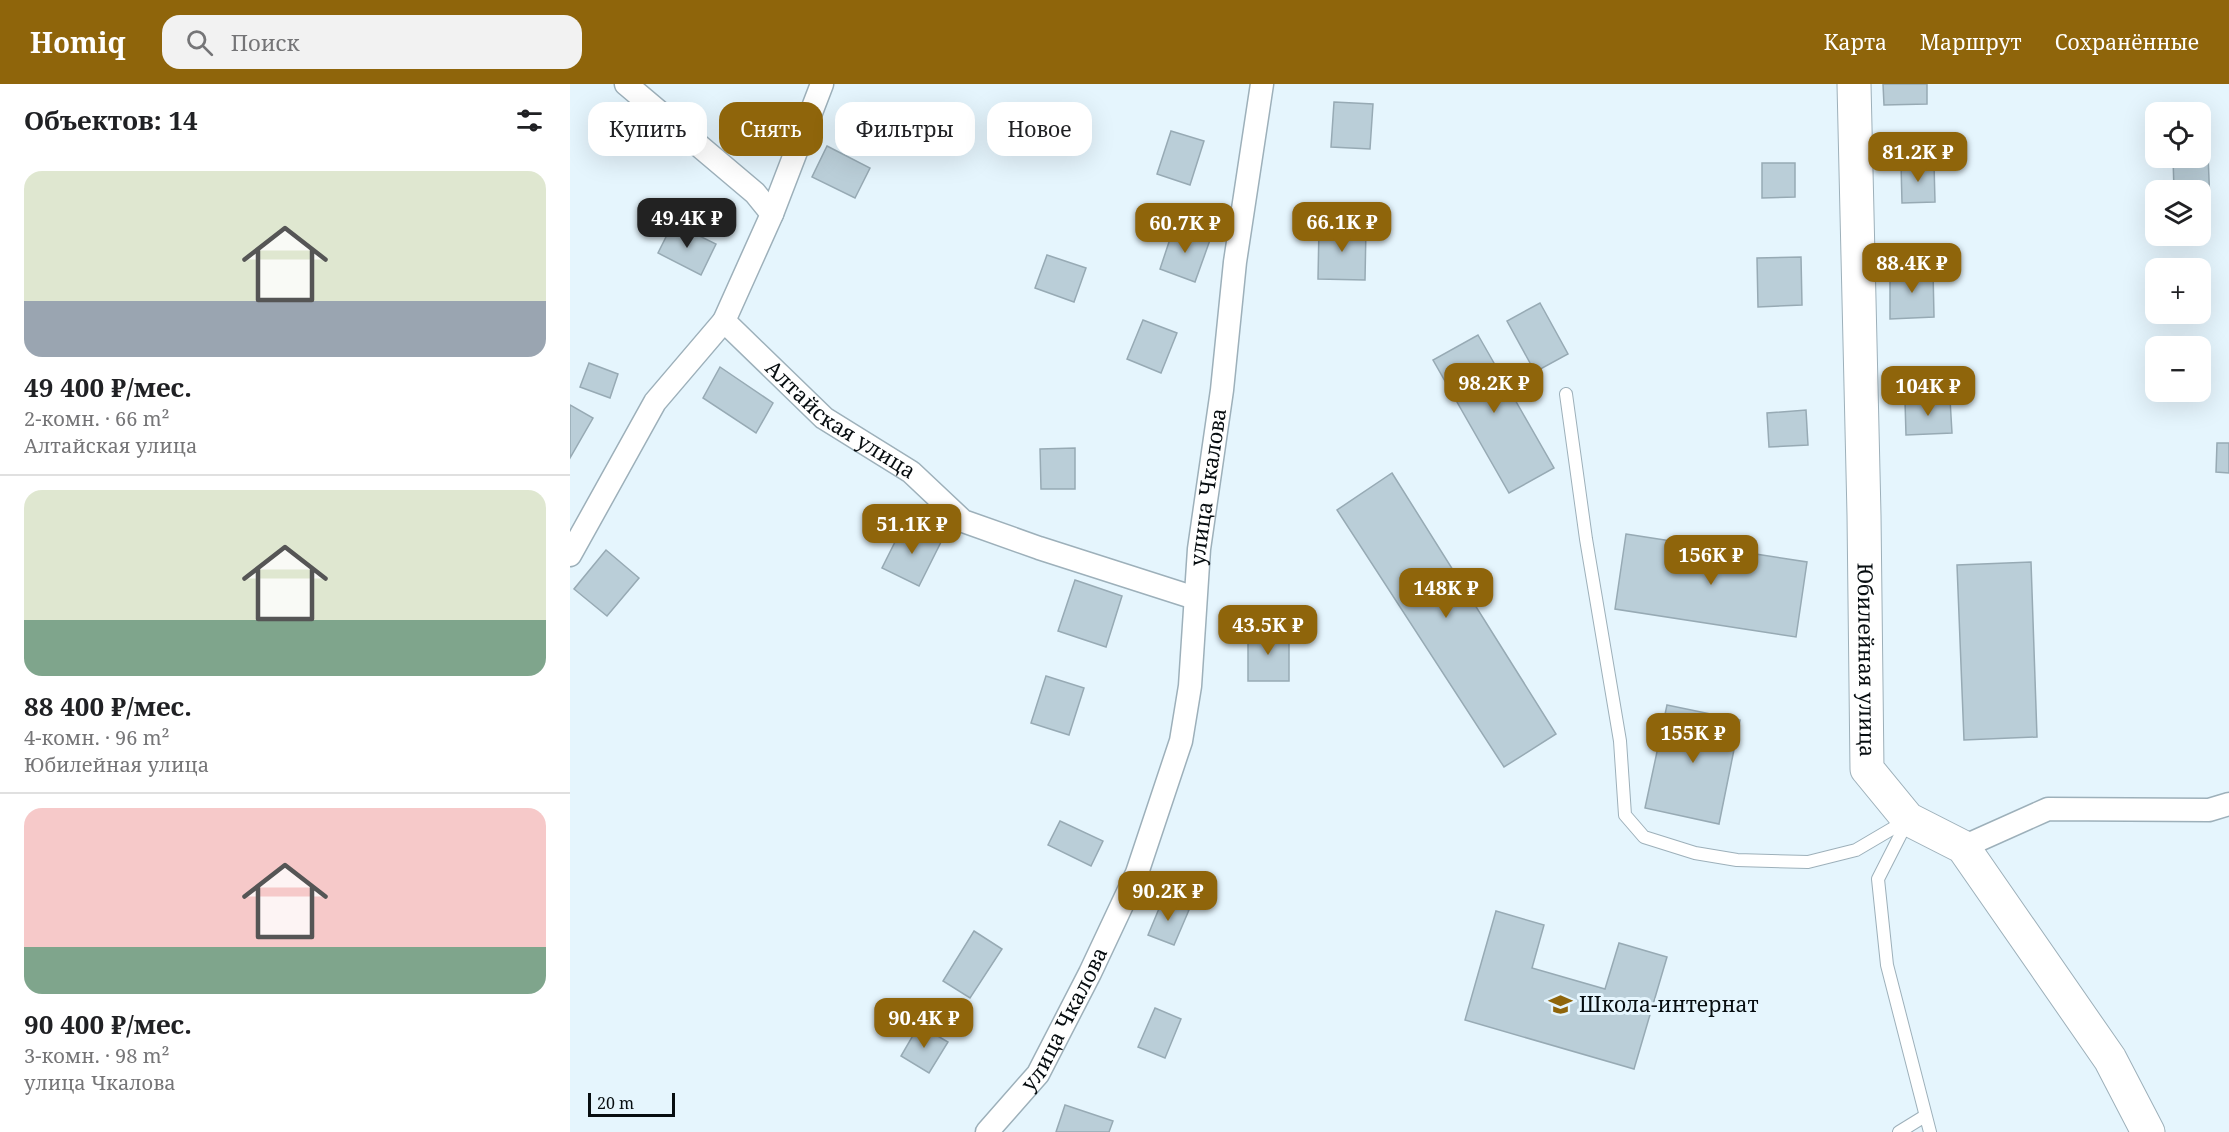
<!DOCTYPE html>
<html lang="ru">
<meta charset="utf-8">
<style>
:root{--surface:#fff;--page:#f2f2f2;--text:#202124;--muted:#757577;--line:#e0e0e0;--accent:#8f650b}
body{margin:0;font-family:"Noto Serif",serif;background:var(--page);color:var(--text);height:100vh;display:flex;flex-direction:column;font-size:22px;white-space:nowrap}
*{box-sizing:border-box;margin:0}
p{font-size:20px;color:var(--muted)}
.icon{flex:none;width:33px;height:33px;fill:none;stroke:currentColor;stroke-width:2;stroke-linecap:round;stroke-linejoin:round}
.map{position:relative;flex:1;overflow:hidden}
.side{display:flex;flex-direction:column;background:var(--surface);width:570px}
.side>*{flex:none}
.banner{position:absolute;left:18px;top:18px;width:570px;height:54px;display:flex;gap:12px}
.fabs{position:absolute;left:1575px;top:18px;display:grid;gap:12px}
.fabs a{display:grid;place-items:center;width:66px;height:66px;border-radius:12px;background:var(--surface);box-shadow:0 6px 24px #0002;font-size:30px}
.scale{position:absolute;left:18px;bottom:15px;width:87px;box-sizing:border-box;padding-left:6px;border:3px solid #070d10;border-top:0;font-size:16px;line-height:21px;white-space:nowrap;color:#070d10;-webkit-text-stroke:4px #e5f5fd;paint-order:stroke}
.price{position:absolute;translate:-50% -51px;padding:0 14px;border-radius:12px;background:var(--accent);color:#fff;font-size:20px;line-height:39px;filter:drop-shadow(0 2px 3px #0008)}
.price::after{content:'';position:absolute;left:50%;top:36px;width:18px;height:14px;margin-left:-9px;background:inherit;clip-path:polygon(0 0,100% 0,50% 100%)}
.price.current{background:#222;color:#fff}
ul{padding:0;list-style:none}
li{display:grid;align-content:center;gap:12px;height:318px;padding:0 24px}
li+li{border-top:2px solid var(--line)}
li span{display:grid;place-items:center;height:186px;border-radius:18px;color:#555}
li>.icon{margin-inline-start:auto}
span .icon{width:108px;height:108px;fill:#fffc;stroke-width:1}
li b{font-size:26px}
h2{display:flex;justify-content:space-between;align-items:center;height:72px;padding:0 24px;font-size:26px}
.pill{padding:0 21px;border-radius:18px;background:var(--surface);box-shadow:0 6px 24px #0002;font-size:21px;line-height:54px}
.pill.current{background:var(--accent);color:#fff}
header{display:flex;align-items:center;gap:36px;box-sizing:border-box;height:84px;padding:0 30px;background:var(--accent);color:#fff}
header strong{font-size:28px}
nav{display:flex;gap:33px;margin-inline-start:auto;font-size:21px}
.search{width:420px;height:54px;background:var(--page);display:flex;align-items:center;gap:15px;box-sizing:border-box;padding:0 21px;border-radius:18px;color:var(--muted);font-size:22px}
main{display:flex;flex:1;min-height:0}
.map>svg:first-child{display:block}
.building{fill:#baced8;stroke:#97aab4;stroke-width:1.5}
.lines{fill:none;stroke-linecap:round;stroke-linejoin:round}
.lane-casing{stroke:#9db0ba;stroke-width:14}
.street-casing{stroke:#9db0ba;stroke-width:25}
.secondary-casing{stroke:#9db0ba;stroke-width:35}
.lane{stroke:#fff;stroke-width:12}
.street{stroke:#fff;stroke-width:22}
.secondary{stroke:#fff;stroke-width:33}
.labels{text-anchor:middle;stroke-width:6;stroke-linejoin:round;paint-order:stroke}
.street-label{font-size:21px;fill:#070d10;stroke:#e5f5fd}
.poi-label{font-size:21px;fill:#070d10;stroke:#e5f5fd;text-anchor:start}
</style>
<header>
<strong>Homiq</strong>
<div class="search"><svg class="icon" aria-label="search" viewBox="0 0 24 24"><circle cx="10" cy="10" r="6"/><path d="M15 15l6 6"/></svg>Поиск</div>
<nav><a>Карта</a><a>Маршрут</a><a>Сохранённые</a></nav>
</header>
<main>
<section class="side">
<h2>Объектов: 14<svg class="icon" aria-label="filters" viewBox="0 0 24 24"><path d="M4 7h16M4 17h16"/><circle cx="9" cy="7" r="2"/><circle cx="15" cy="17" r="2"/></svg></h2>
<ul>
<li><span style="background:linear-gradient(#dfe7d0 70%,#9aa5b1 0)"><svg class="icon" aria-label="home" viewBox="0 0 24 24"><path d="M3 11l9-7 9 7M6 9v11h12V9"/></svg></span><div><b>49 400 ₽/мес.</b><p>2-комн. · 66 m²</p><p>Алтайская улица</p></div></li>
<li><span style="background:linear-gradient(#dfe7d0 70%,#7fa58c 0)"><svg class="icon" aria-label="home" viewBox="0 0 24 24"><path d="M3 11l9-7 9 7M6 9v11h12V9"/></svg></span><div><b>88 400 ₽/мес.</b><p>4-комн. · 96 m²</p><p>Юбилейная улица</p></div></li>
<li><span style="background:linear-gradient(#f6c9c9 75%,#7fa58c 0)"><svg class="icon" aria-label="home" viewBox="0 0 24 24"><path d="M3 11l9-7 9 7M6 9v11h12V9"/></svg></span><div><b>90 400 ₽/мес.</b><p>3-комн. · 98 m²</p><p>улица Чкалова</p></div></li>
</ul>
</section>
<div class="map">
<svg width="1659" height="1048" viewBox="0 0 1659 1048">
<rect width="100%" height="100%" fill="#e5f5fd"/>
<g class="building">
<polygon points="1313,0 1357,0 1357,20 1314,21"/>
<polygon points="764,18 803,20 800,65 761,63"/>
<polygon points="601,47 634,57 620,101 587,90"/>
<polygon points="257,62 300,84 285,114 242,93"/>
<polygon points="1630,70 1638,70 1640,120 1630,120 1630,106 1604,106 1603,74 1630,74"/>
<polygon points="1192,79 1225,79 1225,113 1192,114"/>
<polygon points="1364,79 1365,118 1332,119 1331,80"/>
<polygon points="103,139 146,160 131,191 88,169"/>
<polygon points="604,143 640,156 625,198 590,185"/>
<polygon points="749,143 796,144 795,196 748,195"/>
<polygon points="477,171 516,184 504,218 465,204"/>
<polygon points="1231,173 1232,221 1188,223 1187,174"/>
<polygon points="1320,186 1363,186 1364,233 1320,235"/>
<polygon points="970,219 998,270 965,288 937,237"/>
<polygon points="573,236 607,249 591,289 557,275"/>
<polygon points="908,251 984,384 939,409 863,276"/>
<polygon points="19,279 48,290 40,314 10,303"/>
<polygon points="150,283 203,319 186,349 133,314"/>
<polygon points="1380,315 1382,349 1336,351 1335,317"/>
<polygon points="0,321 23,334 0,374"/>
<polygon points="1236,326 1238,361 1199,363 1197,329"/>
<polygon points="1647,359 1659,359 1659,389 1646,388"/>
<polygon points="505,364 505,405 471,405 470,365"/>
<polygon points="822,389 986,650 934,683 767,426"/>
<polygon points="334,440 371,458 349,502 312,484"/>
<polygon points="1056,450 1237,478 1226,553 1045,525"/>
<polygon points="36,466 69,494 37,532 4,505"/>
<polygon points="1461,478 1467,653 1394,656 1387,481"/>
<polygon points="505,496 552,512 536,563 488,547"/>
<rect x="678" y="548" width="41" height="49"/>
<polygon points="476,592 514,604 499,651 461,639"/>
<polygon points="1097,621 1170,636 1149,740 1075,724"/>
<polygon points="490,737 533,757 521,782 478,761"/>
<polygon points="593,815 619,826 604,861 578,851"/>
<polygon points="926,827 974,841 962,884 1035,905 1049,859 1097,873 1064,985 895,936"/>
<polygon points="404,847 432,865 400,914 373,897"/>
<polygon points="585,924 611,935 595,974 568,963"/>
<polygon points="349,941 378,958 359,989 331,972"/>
<polygon points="495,1021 543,1037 539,1048 486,1048"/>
</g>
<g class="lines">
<defs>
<g id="lane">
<polyline points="996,310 1016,455 1050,657 1055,731 1074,753 1125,769 1167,776 1238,778 1286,766 1337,736"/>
<polyline points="1338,736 1308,795 1317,881 1360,1048"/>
<polyline points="1329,1048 1355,1032"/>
</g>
<g id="street">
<polyline points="56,0 185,109 202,130 154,237"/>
<polyline points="202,130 252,0"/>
<path id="s1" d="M0,471l85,-153 69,-81 100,97 87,54 52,49 76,27 156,50"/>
<polyline points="1393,763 1478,725 1639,726 1659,720"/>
<path id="s2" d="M417,1048l51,-58 52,-101 47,-100 44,-132 9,-55 9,-137 23,-159 13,-128 27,-178"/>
</g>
<g id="secondary">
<path id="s3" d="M1284,0l10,431 3,254 41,50 55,28 147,212 38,73"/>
</g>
</defs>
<use href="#lane" class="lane-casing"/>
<use href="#street" class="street-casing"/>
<use href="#secondary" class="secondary-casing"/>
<use href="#lane" class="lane"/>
<use href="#street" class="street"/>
<use href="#secondary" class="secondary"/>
</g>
<defs>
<symbol id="school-bare" viewBox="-9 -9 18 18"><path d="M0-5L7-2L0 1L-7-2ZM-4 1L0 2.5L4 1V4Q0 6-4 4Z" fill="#8f650b" stroke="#e5f5fd" stroke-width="2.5" paint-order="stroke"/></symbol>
</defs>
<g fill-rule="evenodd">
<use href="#school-bare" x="974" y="904" width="33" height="33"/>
</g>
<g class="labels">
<g class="street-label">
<text dy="7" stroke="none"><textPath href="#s1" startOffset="435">Алтайская улица</textPath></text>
<text dy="7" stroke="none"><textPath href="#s2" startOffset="696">улица Чкалова</textPath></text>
<text dy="7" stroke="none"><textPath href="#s3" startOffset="576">Юбилейная улица</textPath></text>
<text dy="7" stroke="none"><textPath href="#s2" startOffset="138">улица Чкалова</textPath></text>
</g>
<g class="poi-label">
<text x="1009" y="928">Школа-интернат</text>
</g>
</g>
</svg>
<div class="fabs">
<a><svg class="icon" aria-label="locate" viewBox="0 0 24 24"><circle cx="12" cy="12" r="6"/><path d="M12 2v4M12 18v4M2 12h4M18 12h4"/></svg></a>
<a><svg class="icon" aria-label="layers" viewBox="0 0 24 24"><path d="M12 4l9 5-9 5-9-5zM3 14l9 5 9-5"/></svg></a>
<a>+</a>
<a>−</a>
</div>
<div class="scale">20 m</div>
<b class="price" style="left:1348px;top:99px">81.2K ₽</b>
<b class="price current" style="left:117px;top:165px">49.4K ₽</b>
<b class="price" style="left:772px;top:169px">66.1K ₽</b>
<b class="price" style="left:615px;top:170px">60.7K ₽</b>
<b class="price" style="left:1342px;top:210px">88.4K ₽</b>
<b class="price" style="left:924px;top:330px">98.2K ₽</b>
<b class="price" style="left:1358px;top:333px">104K ₽</b>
<b class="price" style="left:342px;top:471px">51.1K ₽</b>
<b class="price" style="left:1141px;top:502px">156K ₽</b>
<b class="price" style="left:876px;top:535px">148K ₽</b>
<b class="price" style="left:698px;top:572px">43.5K ₽</b>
<b class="price" style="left:1123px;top:680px">155K ₽</b>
<b class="price" style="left:598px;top:838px">90.2K ₽</b>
<b class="price" style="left:354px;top:965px">90.4K ₽</b>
<div class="banner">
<a class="pill">Купить</a>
<a class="pill current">Снять</a>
<a class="pill">Фильтры</a>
<a class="pill">Новое</a>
</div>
</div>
</main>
